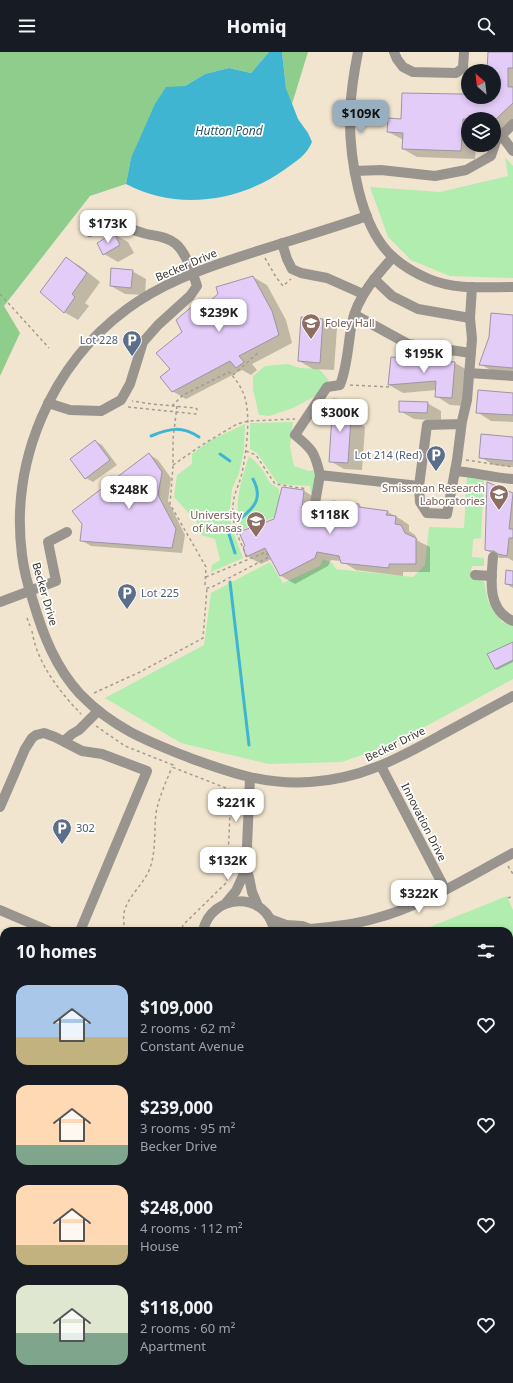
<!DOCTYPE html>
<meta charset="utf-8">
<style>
:root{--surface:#171b24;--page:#242831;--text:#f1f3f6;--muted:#9ea1a6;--accent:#97afbe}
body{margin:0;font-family:"Noto Sans",sans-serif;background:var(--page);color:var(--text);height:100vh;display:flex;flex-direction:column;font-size:15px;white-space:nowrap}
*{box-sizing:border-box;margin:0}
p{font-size:13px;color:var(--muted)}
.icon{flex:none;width:22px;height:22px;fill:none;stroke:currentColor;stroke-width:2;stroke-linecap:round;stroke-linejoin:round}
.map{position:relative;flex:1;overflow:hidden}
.details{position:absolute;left:0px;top:875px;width:513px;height:456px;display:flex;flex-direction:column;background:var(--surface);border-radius:12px 12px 0 0;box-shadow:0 2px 6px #0003}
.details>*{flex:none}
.needle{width:26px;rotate:332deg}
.buttons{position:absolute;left:461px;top:12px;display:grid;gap:8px}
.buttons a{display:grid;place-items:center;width:40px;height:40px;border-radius:50%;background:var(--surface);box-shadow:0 2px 6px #0003;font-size:20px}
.price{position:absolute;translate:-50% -34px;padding:0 9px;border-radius:8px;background:#fff;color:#222;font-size:13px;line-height:26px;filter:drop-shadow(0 1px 2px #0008)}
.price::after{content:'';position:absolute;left:50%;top:24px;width:12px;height:9px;margin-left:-6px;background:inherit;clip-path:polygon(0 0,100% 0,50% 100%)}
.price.active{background:var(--accent);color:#111}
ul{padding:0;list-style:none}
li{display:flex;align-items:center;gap:12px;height:100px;padding:0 16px}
li span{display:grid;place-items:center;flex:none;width:112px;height:80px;border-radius:12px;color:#555}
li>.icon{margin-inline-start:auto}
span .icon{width:48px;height:48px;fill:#fffc;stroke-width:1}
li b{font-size:17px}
h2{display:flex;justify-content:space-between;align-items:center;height:48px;padding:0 16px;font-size:17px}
header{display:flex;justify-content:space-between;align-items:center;height:52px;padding:0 16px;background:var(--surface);font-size:18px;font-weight:800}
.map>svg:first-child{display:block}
.built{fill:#f1e5cf;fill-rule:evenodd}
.green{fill:#b1edaf}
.forest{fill:#8fcd8d}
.water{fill:#40b5d2}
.shadow{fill:#0003}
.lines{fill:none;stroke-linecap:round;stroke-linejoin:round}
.stream{stroke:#40b5d2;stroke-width:3}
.building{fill:#e4ccf9;stroke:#9c95a3}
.path{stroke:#a29c90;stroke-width:1.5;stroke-dasharray:3 3;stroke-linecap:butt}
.minor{stroke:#9a948f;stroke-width:10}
.major{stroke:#524940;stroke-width:10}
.labels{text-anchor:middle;stroke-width:3.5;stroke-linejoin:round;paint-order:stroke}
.street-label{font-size:11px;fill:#39352f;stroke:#fff}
.education-label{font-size:11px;fill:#785e54;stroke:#fff;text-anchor:end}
.service-label{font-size:11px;fill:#4e5e75;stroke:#fff;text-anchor:end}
.water-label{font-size:12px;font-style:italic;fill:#255662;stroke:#fff}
</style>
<header><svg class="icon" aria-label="menu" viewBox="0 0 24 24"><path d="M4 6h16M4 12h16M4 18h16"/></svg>Homiq<svg class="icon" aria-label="search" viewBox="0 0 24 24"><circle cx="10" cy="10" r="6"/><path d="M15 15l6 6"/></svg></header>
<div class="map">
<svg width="513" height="1331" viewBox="0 0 513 1331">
<rect width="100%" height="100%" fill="#faf2e2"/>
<path class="built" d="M0,0h513v1168l-4,3v-292h-505v448h213l-8,4h-209zM468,19h26v26h-26zM468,67h26v26h-26z"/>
<g class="green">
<polygon points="505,105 513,114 513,226 450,224 411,208 388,185 370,135 440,140 508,124"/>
<polygon points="288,312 300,316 319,317 329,328 321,341 293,356 269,364 259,363 253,337 253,324 265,314"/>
<polygon points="293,370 290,394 294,414 309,419 317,418 316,444 311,441 310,434 278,432 257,401 250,397 250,371"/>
<polygon points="245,372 244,398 239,421 232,437 230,457 231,474 243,506 211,520 212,513 220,508 215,487 201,483 197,470 174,445 177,423 192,412 192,402 211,388"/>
<path d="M249,404l7,6 8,10 6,11 9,6 1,26 -39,15c-8,-26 0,-49 8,-74z"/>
<polygon points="467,425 484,427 481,486 473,487 472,505 484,506 484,514 472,514 470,526 484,529 488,549 502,570 513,572 513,627 393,692 342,710 269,712 181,691 105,646 204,593 211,541 270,510 283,531 320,514 323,507 332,511 336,517 413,525 425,513 429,475 464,476"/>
<polygon points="507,844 513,858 513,1025 509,1027 509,879 420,879"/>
<polygon points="4,895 4,981 0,980 0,897"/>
<polygon points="513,1211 513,1331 399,1331 396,1327 509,1327 509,1213"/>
</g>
<g class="forest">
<polygon points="0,0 269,0 251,21 229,16 205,22 185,34 131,106 126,132 90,144 4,254 20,281 0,324"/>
<polygon points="282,0 308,0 292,52 286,36"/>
</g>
<path class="water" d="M269,0h13l4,36 12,31 10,14 4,9c-5,13 -17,20 -28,28 -45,32 -108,41 -158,14l5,-26 24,-54 11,-17 19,-1 20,-12 24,-6 22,5z"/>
<g class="shadow">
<polygon points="489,0 513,0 513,72 504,80 494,80 494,67 468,67 468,93 476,93 475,107 417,105 403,97 404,88 388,80 402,68 468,43 468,45 494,45 494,19 488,19"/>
<polygon points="114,182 128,190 134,201 118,210 104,202"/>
<polygon points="66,206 80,214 100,230 85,251 89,254 78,268 64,260"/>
<polygon points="132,219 146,227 145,243 125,242 111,234"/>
<polygon points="253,225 267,233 286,268 292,291 252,312 257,318 251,323 242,318 186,347 172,339 171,318 183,280 195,254 202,257"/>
<polygon points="513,264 513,322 494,320 480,312"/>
<polygon points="323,268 337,276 334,318 313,317 299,309"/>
<polygon points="392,306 455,311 469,319 466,354 450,353 436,344 436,338 403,341 389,333"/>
<polygon points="513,342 513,370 491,369 477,360"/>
<polygon points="334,348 346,349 360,357 359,371 365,375 362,418 344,417 330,409"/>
<polygon points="427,351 441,359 441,369 414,367 400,359"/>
<polygon points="513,386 513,415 494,413 480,405"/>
<polygon points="95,389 102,393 117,413 93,430 86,426"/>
<polygon points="149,402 158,408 171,426 168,449 185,483 182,501 91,494 81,488"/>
<polygon points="488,432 513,442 513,509 508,506 500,506 486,498"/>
<polygon points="304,439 318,447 316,463 358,453 366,457 388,460 402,468 409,473 409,479 415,483 418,489 430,495 430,520 403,520 403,524 356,518 341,509 331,508 328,514 295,532 281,524 272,507 261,512 247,504 275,467"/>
<polygon points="513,520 513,536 506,532"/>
<polygon points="513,591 513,610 497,618 495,617"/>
</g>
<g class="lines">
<g class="stream">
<path d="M151,384c19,-8 31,-10 48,1"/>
<polyline points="220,402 230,409"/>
<path d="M240,467c15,-12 23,-21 13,-40"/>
<polyline points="229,482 235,501"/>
<polyline points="230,530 249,693"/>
<polyline points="0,1231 4,1233"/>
<polyline points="49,1331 52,1327"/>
<polyline points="150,1331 156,1327"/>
<polyline points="169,1331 176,1327"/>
<polyline points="309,1331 316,1327"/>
</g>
</g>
<g class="building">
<polygon points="488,0 513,0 513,16 508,16 508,35 513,35 513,51 496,67 463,67 461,99 402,97 403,81 387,80 388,66 401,67 402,41 461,42 468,42 468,45 494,45 494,19 487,19"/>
<polygon points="114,181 120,193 103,203 97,191"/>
<polygon points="66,205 87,221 72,242 75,245 64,261 40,240"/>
<polygon points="111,216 133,218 131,236 110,234"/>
<polygon points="253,224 272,259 279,283 239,304 244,310 236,316 230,309 172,340 160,325 170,317 156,301 182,280 176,268 195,252 199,258 218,242 216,235"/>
<polygon points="491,261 513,263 513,316 479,313 489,285"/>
<polygon points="301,265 323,267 320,311 298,309"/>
<polygon points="391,305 455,310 452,346 435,345 436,329 388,333"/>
<polygon points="478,338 513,341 513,363 476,361"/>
<polygon points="333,347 346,348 345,363 351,366 348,411 329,410"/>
<polygon points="399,349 428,350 427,361 399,360"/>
<polygon points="481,382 513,385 513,409 479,406"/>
<polygon points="95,388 110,408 85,427 70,407"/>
<polygon points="149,401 162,420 158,443 176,477 172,496 80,489 82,472 72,459"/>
<polygon points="487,430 513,441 509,477 513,477 513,486 509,486 507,504 498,502 494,499 490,499 485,498"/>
<polygon points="282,435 304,438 302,456 308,457 310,462 312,463 319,461 321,457 333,459 333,449 359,452 359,455 388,459 386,463 396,464 395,472 401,473 405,481 416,486 416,512 389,512 389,516 341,511 339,504 317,500 315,506 280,524 265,496 246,505 243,495 245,494 239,480 274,467"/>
<polygon points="506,518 513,519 513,533 505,532"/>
<polygon points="513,590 513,608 495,617 487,602"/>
</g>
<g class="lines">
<g class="path">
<polyline points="265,206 276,225 283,234 291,227"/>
<polyline points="0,242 49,296"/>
<polyline points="233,323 260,299"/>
<polyline points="350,333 390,335"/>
<path d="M172,354l11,-11 46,-23c7,7 13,16 16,26 6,20 1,58 -4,79 -3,10 -8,19 -8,30 -2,18 8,36 15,52"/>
<polyline points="177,354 173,387 173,414 170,452 206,515 205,533 207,536 212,535 269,505 266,500 206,525"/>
<polyline points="128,355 196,362 197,357 195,356 152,352 132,349"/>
<polyline points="246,399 256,403 275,432 307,437"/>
<polyline points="466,408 513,415"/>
<polyline points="173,413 202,393 237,372 248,369 295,367"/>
<polyline points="27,566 30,574"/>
<path d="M32,579c5,32 27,60 49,83"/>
<polyline points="94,641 140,620 203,586 207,536"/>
<polyline points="96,674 125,694 173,713 172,715 231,738 227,830 183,873 181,879"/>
<polyline points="508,814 513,822"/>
<polyline points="508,846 513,844"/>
<polyline points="4,877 5,879"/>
<path d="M125,879c-1,-6 -2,-12 -1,-18 3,-17 22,-30 27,-48 5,-17 3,-35 5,-52 3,-16 10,-31 16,-46"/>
<polyline points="0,894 4,892"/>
<polyline points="509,1141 513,1149"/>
<polyline points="509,1217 513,1215"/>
<polyline points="63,1331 64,1327"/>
<polyline points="200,1331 208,1327"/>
<polyline points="284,1331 292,1327"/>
</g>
<g class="minor">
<path d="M358,0c-4,20 -7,40 -8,60 -1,43 9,115 43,145 10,9 24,17 36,22 26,11 56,8 84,8"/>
<polyline points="394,0 397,7 403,15 413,20 456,21 463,16 464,0"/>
<polyline points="501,83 513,99"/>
<polyline points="355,119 381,118 435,124 466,118 491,104 496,89 513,72"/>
<path d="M367,164c-43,15 -86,27 -128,41 -40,13 -78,27 -112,52 -76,56 -117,152 -105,246 2,16 6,31 11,46 10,34 23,67 47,93 33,34 67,47 110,64 41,15 76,27 120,24 51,-3 87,-23 131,-47 24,-13 48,-26 72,-39"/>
<polyline points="282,191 287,207 292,217 301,221 327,226 363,242"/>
<polyline points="374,227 392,244 418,257 470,266"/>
<polyline points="355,263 408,292 471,301"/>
<polyline points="469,321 513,324"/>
<path d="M48,351l22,7 31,1 20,-11 9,-16 13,-42 15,-17 32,-29 7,-10c-4,-13 -12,-34 -21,-42 -9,-8 -23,-8 -33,-11 -10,-3 -20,-7 -30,-11l-23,10"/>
<polyline points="461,372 427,373 419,434 420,450 427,461 447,462 457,408 462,369 467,348 472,287 470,266 472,235"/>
<path d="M455,419c19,1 38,7 58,8"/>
<path d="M320,423c-5,-23 -8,-26 -25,-40l32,-48 13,-2c8,-20 8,-42 12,-63 6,-26 24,-46 41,-65"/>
<polyline points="314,457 320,423 419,434"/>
<path d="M493,505c-2,23 -6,53 20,64"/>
<polyline points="475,523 492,524"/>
<polyline points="0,550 56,529 48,490 67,480"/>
<polyline points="64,689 72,682 79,678 98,659"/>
<polyline points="381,714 445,837"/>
<polyline points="250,726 246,817 249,825 252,840 258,854"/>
<polyline points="0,755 25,697 32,686 36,683 44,681 55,685 82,699 102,702 147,719 80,879"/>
<polyline points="226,851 236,839 246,817"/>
<polyline points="0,858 49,879"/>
<polyline points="270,867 286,873 302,874 310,877"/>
<path d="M203,879c8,-39 65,-40 71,0"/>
<path d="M308,879l2,-2c21,-2 42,-4 63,-10 50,-13 95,-42 140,-66"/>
<polyline points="509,1083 513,1075"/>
<polyline points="509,1102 513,1105"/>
</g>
<g class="major">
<polyline points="509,1177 513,1175"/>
<polyline points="509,1199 513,1197"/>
<polyline points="222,1331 230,1327"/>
<polyline points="263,1331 270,1327"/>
</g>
</g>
<defs>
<symbol id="university-pin" viewBox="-11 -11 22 30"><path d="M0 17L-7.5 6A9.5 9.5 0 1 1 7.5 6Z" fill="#8d6e63" stroke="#fff"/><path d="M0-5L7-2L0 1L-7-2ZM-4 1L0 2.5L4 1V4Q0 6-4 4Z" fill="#fff"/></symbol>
<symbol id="parking-pin" viewBox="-11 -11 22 30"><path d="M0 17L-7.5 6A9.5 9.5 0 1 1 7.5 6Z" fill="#5c6f8a" stroke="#fff"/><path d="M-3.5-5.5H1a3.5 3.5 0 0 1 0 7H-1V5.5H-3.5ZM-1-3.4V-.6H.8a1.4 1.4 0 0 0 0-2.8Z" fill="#fff"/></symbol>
</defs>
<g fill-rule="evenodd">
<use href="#university-pin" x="300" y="260" width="22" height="30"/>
<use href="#parking-pin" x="121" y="277" width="22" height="30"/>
<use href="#parking-pin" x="425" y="392" width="22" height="30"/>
<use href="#university-pin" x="488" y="431" width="22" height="30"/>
<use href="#university-pin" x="245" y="458" width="22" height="30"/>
<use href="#parking-pin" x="116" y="530" width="22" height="30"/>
<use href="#parking-pin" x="51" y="765" width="22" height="30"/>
</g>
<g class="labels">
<g class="street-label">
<text transform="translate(186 213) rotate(-23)" y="4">Becker Drive</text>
<text transform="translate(45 542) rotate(74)" y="4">Becker Drive</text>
<text transform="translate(395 692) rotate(-26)" y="4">Becker Drive</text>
<text transform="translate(424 770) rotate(63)" y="4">Innovation Drive</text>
</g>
<g class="education-label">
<text x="325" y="275" text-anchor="start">Foley Hall</text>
<text x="485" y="440">Smissman Research<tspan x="485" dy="13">Laboratories</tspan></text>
<text x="242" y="467">University<tspan x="242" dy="13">of Kansas</tspan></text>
</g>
<g class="service-label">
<text x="118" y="292">Lot 228</text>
<text x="422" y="407">Lot 214 (Red)</text>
<text x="141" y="545" text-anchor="start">Lot 225</text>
<text x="76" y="780" text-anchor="start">302</text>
</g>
<g class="water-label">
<text x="229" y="83">Hutton Pond</text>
</g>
</g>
</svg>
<div class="buttons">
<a><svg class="needle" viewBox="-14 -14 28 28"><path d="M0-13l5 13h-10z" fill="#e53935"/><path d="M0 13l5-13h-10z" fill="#9ea1a6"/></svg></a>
<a><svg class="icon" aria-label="layers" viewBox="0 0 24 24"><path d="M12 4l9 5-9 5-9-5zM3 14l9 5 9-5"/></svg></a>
</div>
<b class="price active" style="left:361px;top:82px">$109K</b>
<b class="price" style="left:108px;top:192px">$173K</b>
<b class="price" style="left:219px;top:281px">$239K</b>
<b class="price" style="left:424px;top:322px">$195K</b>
<b class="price" style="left:340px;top:381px">$300K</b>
<b class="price" style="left:129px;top:458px">$248K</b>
<b class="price" style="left:330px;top:483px">$118K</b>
<b class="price" style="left:236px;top:771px">$221K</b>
<b class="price" style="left:228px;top:829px">$132K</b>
<b class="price" style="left:419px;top:862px">$322K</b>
<section class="details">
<h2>10 homes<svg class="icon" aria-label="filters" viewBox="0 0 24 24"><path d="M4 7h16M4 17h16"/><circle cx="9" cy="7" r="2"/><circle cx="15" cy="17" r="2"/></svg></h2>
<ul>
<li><span style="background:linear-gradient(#a9c7e8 65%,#c2b280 0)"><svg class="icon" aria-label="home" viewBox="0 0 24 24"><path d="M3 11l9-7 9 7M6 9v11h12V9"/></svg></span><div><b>$109,000</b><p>2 rooms · 62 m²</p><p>Constant Avenue</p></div><svg class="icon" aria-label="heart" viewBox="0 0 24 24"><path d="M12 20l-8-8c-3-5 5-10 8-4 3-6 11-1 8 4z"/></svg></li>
<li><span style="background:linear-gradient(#ffd9b3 75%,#7fa58c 0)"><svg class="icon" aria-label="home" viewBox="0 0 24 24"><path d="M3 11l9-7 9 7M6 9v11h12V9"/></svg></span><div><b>$239,000</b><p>3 rooms · 95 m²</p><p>Becker Drive</p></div><svg class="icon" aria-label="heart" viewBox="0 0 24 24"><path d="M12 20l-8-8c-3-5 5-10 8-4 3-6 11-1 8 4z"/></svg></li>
<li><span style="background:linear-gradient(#ffd9b3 75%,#c2b280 0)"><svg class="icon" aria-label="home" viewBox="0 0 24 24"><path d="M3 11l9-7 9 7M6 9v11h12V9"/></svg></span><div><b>$248,000</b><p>4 rooms · 112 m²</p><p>House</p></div><svg class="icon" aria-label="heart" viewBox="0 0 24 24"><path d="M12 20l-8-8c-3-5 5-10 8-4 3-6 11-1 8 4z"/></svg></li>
<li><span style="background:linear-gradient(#dfe7d0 60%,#7fa58c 0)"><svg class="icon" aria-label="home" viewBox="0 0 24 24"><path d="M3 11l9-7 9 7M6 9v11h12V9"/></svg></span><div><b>$118,000</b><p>2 rooms · 60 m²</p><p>Apartment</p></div><svg class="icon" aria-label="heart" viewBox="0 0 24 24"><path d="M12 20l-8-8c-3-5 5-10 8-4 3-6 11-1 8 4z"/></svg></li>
</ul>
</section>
</div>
